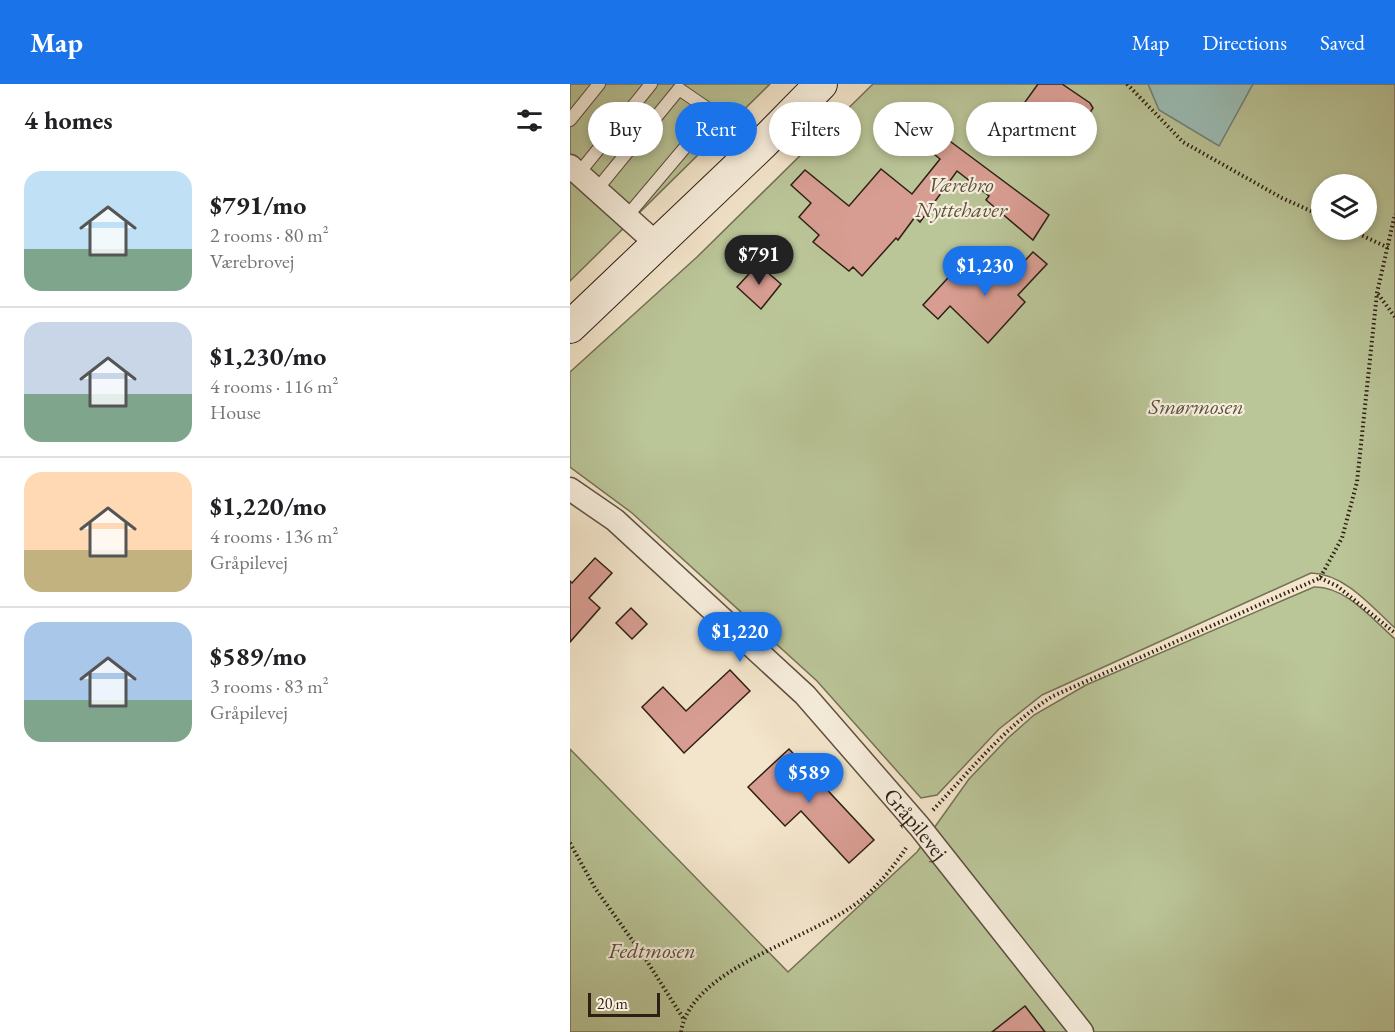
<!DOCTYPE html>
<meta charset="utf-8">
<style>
:root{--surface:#fff;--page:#f2f2f2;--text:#202124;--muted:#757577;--line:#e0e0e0;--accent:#1a73e8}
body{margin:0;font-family:"EB Garamond",serif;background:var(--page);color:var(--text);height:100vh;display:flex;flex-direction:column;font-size:22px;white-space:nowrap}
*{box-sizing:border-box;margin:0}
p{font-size:20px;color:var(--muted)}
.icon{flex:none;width:33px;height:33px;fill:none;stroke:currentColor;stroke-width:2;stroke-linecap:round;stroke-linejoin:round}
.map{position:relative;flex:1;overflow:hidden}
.drawer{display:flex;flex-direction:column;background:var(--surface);width:570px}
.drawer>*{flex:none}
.top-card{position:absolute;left:18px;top:18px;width:570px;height:54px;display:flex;gap:12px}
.tools{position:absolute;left:741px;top:90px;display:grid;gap:12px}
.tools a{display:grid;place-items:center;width:66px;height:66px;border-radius:50%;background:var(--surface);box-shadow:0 3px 9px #0003;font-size:30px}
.scale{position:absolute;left:18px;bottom:15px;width:72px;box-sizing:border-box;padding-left:6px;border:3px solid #2e1f15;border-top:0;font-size:16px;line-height:21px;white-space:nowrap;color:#2e1f15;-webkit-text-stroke:4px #f7eedd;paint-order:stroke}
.price{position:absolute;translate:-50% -51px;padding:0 14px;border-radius:21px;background:var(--accent);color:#fff;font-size:20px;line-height:39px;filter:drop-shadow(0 2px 3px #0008)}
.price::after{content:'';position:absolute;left:50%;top:36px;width:18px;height:14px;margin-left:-9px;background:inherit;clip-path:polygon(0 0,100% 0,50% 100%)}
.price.on{background:#222;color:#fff}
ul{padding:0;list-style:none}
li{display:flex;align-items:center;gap:18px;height:150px;padding:0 24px}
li+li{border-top:2px solid var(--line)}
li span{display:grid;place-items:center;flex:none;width:168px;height:120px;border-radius:18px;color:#555}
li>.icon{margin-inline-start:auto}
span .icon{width:72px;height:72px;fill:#fffc;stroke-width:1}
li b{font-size:26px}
h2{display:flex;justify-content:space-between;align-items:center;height:72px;padding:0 24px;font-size:26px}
.tag{padding:0 21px;border-radius:27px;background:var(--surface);box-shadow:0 3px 9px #0003;font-size:21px;line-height:54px}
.tag.on{background:var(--accent);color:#fff}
header{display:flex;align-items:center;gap:36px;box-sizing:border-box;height:84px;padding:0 30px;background:var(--accent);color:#fff}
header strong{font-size:28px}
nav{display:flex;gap:33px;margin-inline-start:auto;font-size:21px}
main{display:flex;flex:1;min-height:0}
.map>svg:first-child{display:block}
.green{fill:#bac598;stroke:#747256;stroke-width:1.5;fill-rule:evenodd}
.water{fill:#9bbfb8;stroke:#6f7f77;stroke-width:1.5}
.building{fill:#d89d92;stroke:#2e1f15;stroke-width:1.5}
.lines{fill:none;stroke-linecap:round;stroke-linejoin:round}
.lane-casing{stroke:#5f5042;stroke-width:14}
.street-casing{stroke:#5f5042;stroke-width:25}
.secondary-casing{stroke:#2e1f15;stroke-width:34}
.path{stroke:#2e1f15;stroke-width:4;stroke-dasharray:1.5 3;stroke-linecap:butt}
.lane{stroke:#f7eedd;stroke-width:12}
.street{stroke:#f7eedd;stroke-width:22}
.secondary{stroke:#f7eedd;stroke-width:32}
.labels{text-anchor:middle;stroke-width:4.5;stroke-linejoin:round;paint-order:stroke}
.park-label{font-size:22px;font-style:italic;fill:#58513c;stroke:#f7eedd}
.street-label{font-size:22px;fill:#2e1f15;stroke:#f7eedd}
</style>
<header>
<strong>Map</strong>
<nav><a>Map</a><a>Directions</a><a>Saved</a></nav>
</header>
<main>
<section class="drawer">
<h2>4 homes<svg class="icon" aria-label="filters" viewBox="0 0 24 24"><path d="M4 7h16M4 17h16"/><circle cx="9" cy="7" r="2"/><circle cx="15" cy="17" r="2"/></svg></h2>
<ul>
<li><span style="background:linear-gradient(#bfe0f5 65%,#7fa58c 0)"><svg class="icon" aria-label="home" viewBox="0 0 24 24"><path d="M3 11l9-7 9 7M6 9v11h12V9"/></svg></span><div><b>$791/mo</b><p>2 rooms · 80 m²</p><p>Værebrovej</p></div></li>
<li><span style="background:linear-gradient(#c9d6e8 60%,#7fa58c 0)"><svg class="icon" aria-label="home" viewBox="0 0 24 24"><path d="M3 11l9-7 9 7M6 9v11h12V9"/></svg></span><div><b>$1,230/mo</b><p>4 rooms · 116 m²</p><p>House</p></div></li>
<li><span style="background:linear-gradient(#ffd9b3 65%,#c2b280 0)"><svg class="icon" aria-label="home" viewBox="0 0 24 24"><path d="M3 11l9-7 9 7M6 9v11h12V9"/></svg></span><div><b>$1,220/mo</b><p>4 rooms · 136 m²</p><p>Gråpilevej</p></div></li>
<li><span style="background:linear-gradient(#a9c7e8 65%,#7fa58c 0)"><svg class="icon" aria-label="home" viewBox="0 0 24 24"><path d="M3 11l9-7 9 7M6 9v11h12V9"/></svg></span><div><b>$589/mo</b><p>3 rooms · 83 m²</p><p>Gråpilevej</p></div></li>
</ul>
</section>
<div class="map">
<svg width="825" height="948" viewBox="0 0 825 948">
<rect width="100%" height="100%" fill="#f3e5cb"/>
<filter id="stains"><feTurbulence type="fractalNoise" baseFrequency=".00333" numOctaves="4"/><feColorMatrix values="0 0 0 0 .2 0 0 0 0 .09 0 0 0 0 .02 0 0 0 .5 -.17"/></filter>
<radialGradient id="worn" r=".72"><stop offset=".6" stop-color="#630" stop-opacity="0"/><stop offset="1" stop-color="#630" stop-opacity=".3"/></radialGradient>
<g class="green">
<polygon points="0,0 200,0 0,197"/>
<path d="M303,0h522v544c-24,-22 -50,-54 -84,-55l-269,122 -43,34 -62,66 -16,3 -104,-117 -185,-168 -62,-46v-95l127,-115zM752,100h44v46h-44z"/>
<path d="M744,503c32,-1 59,33 81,52v393h-825v-283l218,223 129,-120 52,-73 39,-41 26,-23 52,-30z"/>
</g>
<polygon class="water" points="578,0 683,0 649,62 589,26"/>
<g class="building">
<polygon points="468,0 492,0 520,19 523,24 512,41 497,30 481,53 464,41 467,37 450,25"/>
<polygon points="369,49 479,131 463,156 416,116 419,112 387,87 350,138 345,133 328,156 326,154 292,192 283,183 279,187 243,158 249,151 229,133 241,119 221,101 235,86 279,122 311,85 342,110 370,75 358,65"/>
<polygon points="463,168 477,180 448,211 455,218 418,259 380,222 368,235 353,221 388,183 398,192 406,183 420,196 425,191 434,199"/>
<polygon points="188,180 211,200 191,225 167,203"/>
<polygon points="25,474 42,489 19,514 30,524 0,558 0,497 2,499"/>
<polygon points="61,524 77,540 62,555 46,539"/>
<polygon points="160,586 180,607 114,669 72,623 93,603 116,627"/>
<polygon points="219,665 304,756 279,779 231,727 215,742 178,703"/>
<polygon points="455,922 475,948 422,948"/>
</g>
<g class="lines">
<defs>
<g id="lane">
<polyline points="0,36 29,0"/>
<polyline points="9,89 81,0"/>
<polyline points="28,104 109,5 144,29"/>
<polyline points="58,131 144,29 190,60"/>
</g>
<g id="street">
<polyline points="0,82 87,160"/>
<path id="s1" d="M0,405l45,31 190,175 114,131 163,206"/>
</g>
<polyline id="secondary" points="0,243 191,61 251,0"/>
</defs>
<use href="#lane" class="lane-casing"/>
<use href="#street" class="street-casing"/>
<use href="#secondary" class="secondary-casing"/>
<g class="path">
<polyline points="557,0 613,58 712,114 752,132"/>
<polyline points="780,146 819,164"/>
<polyline points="808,210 825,233"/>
<polyline points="750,494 767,502 825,549"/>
<path d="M363,726c38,-40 73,-85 120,-114l267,-118 22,-40 15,-56 20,-189 18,-79"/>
<polyline points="0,759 25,804 75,874 113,934"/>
<path d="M111,948c10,-65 132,-93 180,-132 16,-13 34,-35 45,-52"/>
</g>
<use href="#lane" class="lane"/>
<use href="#street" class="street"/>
<use href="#secondary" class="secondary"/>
</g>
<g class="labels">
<g class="park-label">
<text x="391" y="108">Værebro<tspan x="391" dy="25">Nyttehaver</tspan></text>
<text x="626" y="330">Smørmosen</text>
<text x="82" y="874">Fedtmosen</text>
</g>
<g class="street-label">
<text dy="8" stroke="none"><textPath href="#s1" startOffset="483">Gråpilevej</textPath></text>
</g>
</g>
<rect width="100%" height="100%" filter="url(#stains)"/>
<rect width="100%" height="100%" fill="url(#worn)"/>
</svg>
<div class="tools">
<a><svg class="icon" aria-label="layers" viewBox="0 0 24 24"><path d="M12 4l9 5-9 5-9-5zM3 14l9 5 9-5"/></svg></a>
</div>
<div class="scale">20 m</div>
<b class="price on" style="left:189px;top:202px">$791</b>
<b class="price" style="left:415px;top:213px">$1,230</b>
<b class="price" style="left:170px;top:579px">$1,220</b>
<b class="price" style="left:239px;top:720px">$589</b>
<div class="top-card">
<a class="tag">Buy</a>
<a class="tag on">Rent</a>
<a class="tag">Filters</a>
<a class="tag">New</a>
<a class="tag">Apartment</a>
</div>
</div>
</main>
